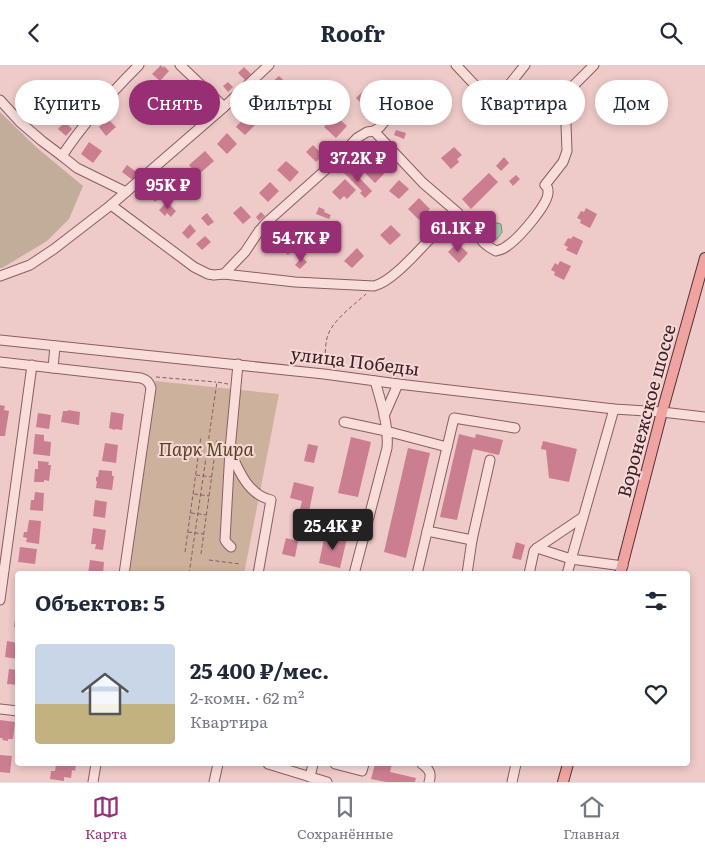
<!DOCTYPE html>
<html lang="ru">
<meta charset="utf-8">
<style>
:root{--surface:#fff;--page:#f2f2f3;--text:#1f2937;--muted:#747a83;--line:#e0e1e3;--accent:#982e74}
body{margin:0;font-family:Literata,serif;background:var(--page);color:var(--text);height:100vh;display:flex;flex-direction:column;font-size:19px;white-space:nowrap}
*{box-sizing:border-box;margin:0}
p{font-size:16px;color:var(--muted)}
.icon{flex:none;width:28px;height:28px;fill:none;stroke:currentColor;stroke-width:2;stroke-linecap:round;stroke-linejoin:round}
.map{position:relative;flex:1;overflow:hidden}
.details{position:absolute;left:15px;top:506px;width:675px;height:195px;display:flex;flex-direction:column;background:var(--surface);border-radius:5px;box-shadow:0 2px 8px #0003}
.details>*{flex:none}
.hud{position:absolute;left:15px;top:15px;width:675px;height:45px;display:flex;gap:10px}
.price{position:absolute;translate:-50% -42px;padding:0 11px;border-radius:5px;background:var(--accent);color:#fff;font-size:16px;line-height:32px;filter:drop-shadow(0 1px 2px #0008)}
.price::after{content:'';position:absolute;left:50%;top:30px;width:15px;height:11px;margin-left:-8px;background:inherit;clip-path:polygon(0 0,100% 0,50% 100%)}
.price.on{background:#222;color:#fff}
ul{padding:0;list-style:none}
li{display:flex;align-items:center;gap:15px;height:125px;padding:0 20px}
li+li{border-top:1px solid var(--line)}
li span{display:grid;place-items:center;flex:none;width:140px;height:100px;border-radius:5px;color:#555}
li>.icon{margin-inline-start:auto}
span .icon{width:60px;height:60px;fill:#fffc;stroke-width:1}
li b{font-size:21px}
h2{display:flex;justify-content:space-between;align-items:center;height:60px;padding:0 20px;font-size:21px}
.tag{padding:0 18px;border-radius:22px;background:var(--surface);box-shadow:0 2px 8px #0003;font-size:18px;line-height:45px}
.tag.on{background:var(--accent);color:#fff}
header{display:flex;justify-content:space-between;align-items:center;height:65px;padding:0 20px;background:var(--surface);font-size:22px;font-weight:700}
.menu{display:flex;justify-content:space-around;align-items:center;height:70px;border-top:1px solid var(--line);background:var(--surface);font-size:14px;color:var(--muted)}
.menu a{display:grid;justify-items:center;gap:2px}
.menu .on{color:var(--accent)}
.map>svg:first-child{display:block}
.green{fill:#ccb29c}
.cemetery{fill:#c2ad9a}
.water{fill:#a9c2aa;stroke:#6f9172}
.building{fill:#cc7e91}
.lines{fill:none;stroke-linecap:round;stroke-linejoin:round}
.minor-casing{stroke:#8a5d63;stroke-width:11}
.major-casing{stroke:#583138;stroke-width:12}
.path{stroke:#8a5d63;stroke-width:1;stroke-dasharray:4 2.5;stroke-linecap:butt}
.minor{stroke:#f9dddb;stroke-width:9}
.major{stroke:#f0a4a1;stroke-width:10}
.labels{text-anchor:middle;stroke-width:4;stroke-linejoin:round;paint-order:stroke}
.street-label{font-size:18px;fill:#3b2025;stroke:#f6d9d7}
.park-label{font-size:18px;font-style:italic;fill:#574427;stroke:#f6d9d7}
</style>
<header><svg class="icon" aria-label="back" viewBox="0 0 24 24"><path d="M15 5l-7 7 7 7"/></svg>Roofr<svg class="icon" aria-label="search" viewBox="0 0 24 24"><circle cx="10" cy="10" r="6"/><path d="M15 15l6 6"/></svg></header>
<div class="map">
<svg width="705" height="717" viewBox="0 0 705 717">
<rect width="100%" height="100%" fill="#eecac8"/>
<polygon class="green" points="155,316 279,329 244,509 127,509"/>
<polygon class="cemetery" points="0,47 36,82 83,121 69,154 47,176 2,203 0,203"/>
<path class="water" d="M493,157l8,2 1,8c-4,7 -9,12 -17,6 -2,-7 3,-13 8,-16z"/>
<g class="building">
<polygon points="161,0 163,3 164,1 169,6 160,16 152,9"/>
<polygon points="244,2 251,9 245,15 238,8"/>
<polygon points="279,11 291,22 281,32 269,20"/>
<polygon points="92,16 97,21 88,29 83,24"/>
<polygon points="228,17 233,22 228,27 223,21"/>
<polygon points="143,19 150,26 144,32 137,24"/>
<polygon points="365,24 378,37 369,46 356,33"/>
<polygon points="266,27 276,37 266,48 256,38"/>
<polygon points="306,36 314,44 305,54 297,46"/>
<polygon points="80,38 87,44 82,50 75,43"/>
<polygon points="201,40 208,47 200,53 194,46"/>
<polygon points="247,50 256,59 245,70 236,62"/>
<polygon points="335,50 347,61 336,73 324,62"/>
<polygon points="108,54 116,62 106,71 99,62"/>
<polygon points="65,57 72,64 66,71 58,64"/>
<polygon points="396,65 406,68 404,74 394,70"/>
<polygon points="227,68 237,79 227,89 217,79"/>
<polygon points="89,77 102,86 93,98 81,89"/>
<polygon points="313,80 323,90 316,97 306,87"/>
<polygon points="454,82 462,90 457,94 459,97 451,104 441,93"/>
<polygon points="205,86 214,96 198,110 189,100"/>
<polygon points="504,92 509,98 501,106 496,101"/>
<polygon points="286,96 299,107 290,117 277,105"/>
<polygon points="372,96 384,109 375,118 362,105"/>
<polygon points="127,100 139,109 134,116 122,107"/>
<polygon points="350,103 372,126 365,133 360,128 362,126 344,108"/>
<polygon points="174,105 187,121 176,130 165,116 169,114 166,111"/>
<polygon points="489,108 498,117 471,144 462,134"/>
<polygon points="516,110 520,114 513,121 509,116"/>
<polygon points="345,114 356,125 347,134 344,131 340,135 332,127"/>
<polygon points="399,115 409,124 399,134 389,126"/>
<polygon points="270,117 279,126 268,137 259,128"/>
<polygon points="152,121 161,131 155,137 152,133 149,135 144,129"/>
<polygon points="419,133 430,144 419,155 408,144"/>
<polygon points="167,137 176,146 171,152 167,148 165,151 159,145"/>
<polygon points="241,141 251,152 243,159 233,148"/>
<polygon points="319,142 325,145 324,147 331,150 329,154 316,149"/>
<polygon points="586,143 597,149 590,163 580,158 581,155 577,153 581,146 584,147"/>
<polygon points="261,147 265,151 259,156 256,152"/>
<polygon points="207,148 214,157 208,161 201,153"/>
<polygon points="303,158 312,167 307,172 298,164"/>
<polygon points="190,159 196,166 188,174 182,168"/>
<polygon points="391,160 401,170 390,180 380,170"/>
<polygon points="205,171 211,177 202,185 196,179"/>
<polygon points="573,171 583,176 577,190 566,185 568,182 564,180 568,173 571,174"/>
<polygon points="285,177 293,185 288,190 280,182"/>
<polygon points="457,178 468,188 459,198 448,187"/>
<polygon points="357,183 364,191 352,203 344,196"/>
<polygon points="302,192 307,197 300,204 295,200"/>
<polygon points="560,196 571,201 564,215 554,210 555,207 551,205 555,198 558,200"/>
<polygon points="0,340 5,341 4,345 9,346 5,371 0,371"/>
<polygon points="68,345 80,347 79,360 61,357 63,346 68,346"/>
<polygon points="111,347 124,349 122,365 115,364 115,365 109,363"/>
<polygon points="38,348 51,350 49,364 36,362"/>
<polygon points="35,369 44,370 44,376 51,377 50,391 33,389"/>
<polygon points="459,369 475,373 476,369 503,375 499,390 473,384 457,455 440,452"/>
<polygon points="351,372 371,377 358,432 338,428"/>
<polygon points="543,376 577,384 569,417 549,413 546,385 541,384"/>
<polygon points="105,378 118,380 116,398 102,396"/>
<polygon points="308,379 318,381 314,398 304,396"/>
<polygon points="408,383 430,388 406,493 384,487"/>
<polygon points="38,396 49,397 48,400 51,400 49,416 44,415 44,417 34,417 35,404 38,404"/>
<polygon points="99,405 112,406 112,411 114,411 112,425 96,423 97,416 96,416 96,412 98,412"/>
<polygon points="294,417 314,422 309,447 300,444 302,436 290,433"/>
<polygon points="35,427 44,428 43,446 30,445 31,435 34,435"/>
<polygon points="95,435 107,437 105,453 93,451"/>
<polygon points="29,455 41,456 39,479 26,477 27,473 23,472 24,467 27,467"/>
<polygon points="93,463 106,465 103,485 95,484 96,479 91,479"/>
<polygon points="325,469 347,473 340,503 319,498"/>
<polygon points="286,473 298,476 295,492 282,489"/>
<polygon points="516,477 525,480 521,495 512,493"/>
<polygon points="20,482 37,484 35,499 18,497"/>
<polygon points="90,495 104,497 103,509 88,509"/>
<polygon points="16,548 18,548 18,563 14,562"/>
<polygon points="7,576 18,578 18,594 5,592"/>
<polygon points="9,604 18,605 18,620 7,619"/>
<polygon points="0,655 15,657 13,674 8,674 8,676 2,675 3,673 0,673"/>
<polygon points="0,690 12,691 10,708 0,707"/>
<polygon points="56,699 76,699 75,706 72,705 71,713 64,712 64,716 50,714 51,706 55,706"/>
<polygon points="375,699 392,699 390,707 416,713 415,717 386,717 371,714"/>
</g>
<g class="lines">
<defs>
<g id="minor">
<polyline points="180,0 224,42"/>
<polyline points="456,0 487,33 497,35 525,0"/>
<polyline points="0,35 20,57 42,76 62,91 77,103 126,127"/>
<polyline points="374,66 380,62 398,40"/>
<path d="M62,91c22,-34 49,-63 77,-91"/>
<path d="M111,140l83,62 14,7 6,1 10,-1 71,8 79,4c20,-5 46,-38 62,-53"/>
<path d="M224,209l21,-22 14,-21 8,-9 65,-58 25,-26 10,-6 7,-1 49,52 35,30 26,30 5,4 7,4c4,-1 8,-2 11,-5 11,-7 42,-42 41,-54 0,-4 0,-4 -3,-7l18,-23 4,-11 -2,-53 1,-5 28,-28"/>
<polyline points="0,211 30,200 54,184 111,140 224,42 269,0"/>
<polyline points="0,275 324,309 398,319 614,344 662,347 705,352"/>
<path d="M0,297l141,16c6,2 8,4 10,10l-27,186"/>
<polyline points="53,303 55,281"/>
<polyline points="384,351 398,319"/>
<polyline points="344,357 386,366 447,382"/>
<path d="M231,388c8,19 18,42 40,47l-13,74"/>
<polyline points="427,466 472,475 490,395"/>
<polyline points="231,482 227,478 225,475 230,385 238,299"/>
<polyline points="537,483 571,494 623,501"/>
<path d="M354,509l33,-126c2,-22 -6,-46 -12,-67"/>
<polyline points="417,509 454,353 515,363"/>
<polyline points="467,509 472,475"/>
<polyline points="529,509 534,486 537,483 583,452"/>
<polyline points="567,509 614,344"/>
<polyline points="0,535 32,300"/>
<polyline points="0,644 18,646"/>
<polyline points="268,699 327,717"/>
<polyline points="335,699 362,706 364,699"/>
<path d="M422,699c7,5 10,9 7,18"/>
<polyline points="310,712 313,699"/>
<polyline points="93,717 96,699"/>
<polyline points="214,717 218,699"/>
<polyline points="512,717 516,699"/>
</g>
<g id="major">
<polyline points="620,509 662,347 705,193"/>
<polyline points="563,717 568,699"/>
</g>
</defs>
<use href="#minor" class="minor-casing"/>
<use href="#major" class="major-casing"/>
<g class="path">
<path d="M325,301c0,-9 0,-19 2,-28 4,-17 27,-33 39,-44"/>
<polyline points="156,312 216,317"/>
<polyline points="199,391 214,393"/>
<polyline points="196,410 212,412"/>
<polyline points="194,429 209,431"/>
<polyline points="191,448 206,450"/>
<polyline points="188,467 204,469"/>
<polyline points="185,487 201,371"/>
<polyline points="201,489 217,373"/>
<polyline points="209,495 240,499"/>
<polyline points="189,509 217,317 228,319"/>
</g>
<use href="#minor" class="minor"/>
<use href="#major" class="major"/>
</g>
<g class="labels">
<g class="street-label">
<text transform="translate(355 297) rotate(7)" y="6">улица Победы</text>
<text transform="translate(647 346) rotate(-75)" y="6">Воронежское шоссе</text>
</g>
<g class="park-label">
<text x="206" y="391">Парк Мира</text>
</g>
</g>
</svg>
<b class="price" style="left:358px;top:118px">37.2K ₽</b>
<b class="price" style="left:168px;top:145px">95K ₽</b>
<b class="price" style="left:458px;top:188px">61.1K ₽</b>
<b class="price" style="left:301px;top:198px">54.7K ₽</b>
<b class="price on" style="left:333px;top:486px">25.4K ₽</b>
<div class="hud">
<a class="tag">Купить</a>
<a class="tag on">Снять</a>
<a class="tag">Фильтры</a>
<a class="tag">Новое</a>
<a class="tag">Квартира</a>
<a class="tag">Дом</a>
</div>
<section class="details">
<h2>Объектов: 5<svg class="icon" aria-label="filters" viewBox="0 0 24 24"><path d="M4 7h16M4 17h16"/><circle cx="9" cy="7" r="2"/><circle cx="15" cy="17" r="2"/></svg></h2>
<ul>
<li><span style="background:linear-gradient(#c9d6e8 60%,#c2b280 0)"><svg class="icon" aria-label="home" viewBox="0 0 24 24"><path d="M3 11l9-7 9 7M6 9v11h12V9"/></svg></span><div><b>25 400 ₽/мес.</b><p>2-комн. · 62 m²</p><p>Квартира</p></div><svg class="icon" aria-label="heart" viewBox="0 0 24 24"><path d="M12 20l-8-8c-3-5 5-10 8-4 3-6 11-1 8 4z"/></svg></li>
</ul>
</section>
</div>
<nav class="menu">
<a class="on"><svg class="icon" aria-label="map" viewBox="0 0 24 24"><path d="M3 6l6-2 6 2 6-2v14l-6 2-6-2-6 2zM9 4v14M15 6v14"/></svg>Карта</a>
<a><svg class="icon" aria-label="saved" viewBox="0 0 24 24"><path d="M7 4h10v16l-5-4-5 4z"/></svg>Сохранённые</a>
<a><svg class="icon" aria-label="home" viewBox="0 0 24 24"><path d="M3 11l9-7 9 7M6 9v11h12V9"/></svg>Главная</a>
</nav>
